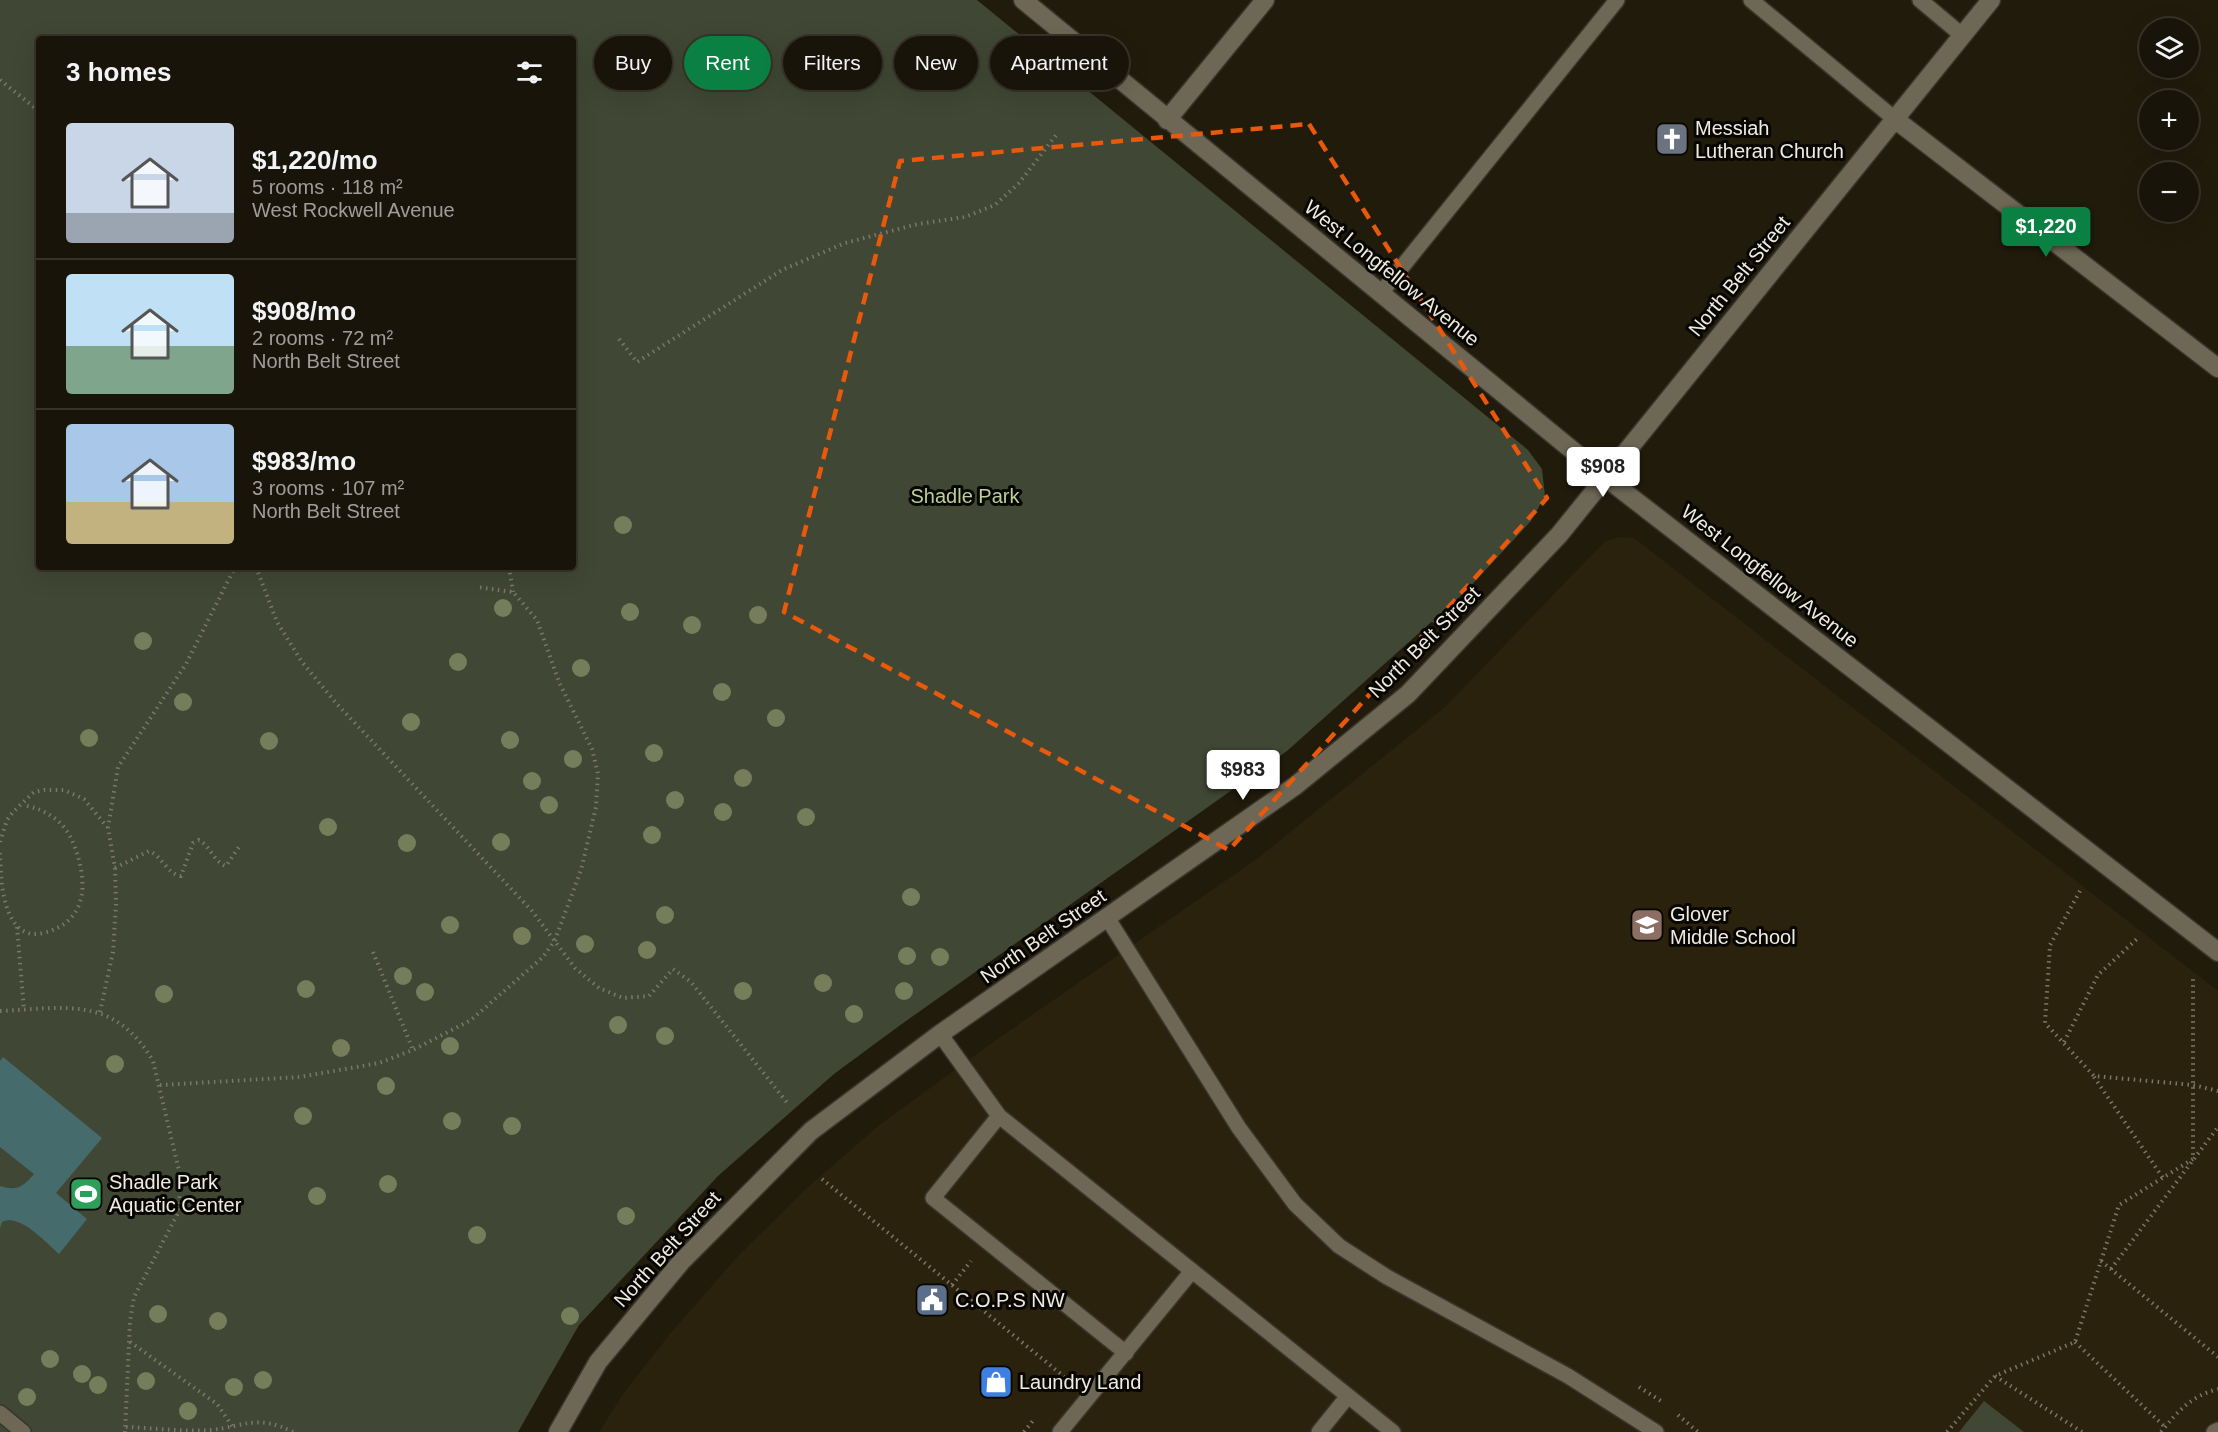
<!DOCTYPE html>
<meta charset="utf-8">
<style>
:root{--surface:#191409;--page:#221d12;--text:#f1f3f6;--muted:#9f9e9c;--line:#37332a;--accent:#0b8043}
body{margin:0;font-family:Helvetica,sans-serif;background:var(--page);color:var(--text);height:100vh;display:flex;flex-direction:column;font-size:22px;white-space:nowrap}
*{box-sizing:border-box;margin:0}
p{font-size:20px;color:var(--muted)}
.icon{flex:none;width:33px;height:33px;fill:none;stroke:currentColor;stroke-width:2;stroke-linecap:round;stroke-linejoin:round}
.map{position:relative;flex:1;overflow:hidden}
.drawer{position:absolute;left:36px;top:36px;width:540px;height:534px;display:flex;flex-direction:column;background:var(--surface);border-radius:6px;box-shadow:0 6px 24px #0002,0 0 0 2px var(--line)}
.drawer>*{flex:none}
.top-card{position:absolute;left:594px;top:36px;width:570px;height:54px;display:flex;gap:12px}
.tools{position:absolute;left:2139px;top:18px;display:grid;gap:12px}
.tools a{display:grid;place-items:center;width:60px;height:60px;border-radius:50%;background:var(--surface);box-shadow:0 6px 24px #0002,0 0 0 2px var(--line);font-size:30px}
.price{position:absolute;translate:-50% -51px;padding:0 14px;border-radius:6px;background:#fff;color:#222;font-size:20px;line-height:39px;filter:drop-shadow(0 2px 3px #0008)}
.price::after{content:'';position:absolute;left:50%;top:36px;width:18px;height:14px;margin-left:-9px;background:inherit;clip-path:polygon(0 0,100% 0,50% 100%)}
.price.selected{background:var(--accent);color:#fff}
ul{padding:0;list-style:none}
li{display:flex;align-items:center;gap:18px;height:150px;padding:0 30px}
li+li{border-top:2px solid var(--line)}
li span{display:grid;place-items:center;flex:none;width:168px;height:120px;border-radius:6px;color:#555}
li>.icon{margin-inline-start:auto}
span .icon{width:72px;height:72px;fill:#fffc;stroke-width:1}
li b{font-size:26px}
h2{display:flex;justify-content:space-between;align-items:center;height:72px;padding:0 30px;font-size:26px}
.tag{padding:0 21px;border-radius:27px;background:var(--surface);box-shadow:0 6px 24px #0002,0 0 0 2px var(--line);font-size:21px;line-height:54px}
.tag.selected{background:var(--accent);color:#fff}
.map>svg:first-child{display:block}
.built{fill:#2a220c}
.green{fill:#404734;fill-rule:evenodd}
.water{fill:#466b6d}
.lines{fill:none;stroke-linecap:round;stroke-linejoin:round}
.service-casing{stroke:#39342d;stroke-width:18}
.minor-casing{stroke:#39342d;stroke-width:21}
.tertiary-casing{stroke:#39342d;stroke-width:21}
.path{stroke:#7c776b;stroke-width:4;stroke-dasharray:1.5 4.5;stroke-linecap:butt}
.service{stroke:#6e6755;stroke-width:15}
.minor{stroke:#6e6755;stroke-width:18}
.tertiary{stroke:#6e6755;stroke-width:18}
.tree{fill:#767d5b}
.marked{fill:none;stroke:#e8590c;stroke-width:4.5;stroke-dasharray:12 8;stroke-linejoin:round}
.labels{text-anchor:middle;stroke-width:6;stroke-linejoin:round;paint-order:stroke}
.poi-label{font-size:20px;fill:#efebe1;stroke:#080602;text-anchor:start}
.street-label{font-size:20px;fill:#efebe1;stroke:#080602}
.park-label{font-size:20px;fill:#bbce9b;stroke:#080602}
</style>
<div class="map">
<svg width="2218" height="1432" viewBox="0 0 2218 1432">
<rect width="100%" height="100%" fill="#211b0c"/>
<polygon class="built" points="1619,537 1634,538 2218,991 2218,1432 599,1432 623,1394 669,1335 738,1256 808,1187 878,1126 996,1040 1258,858 1444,708 1583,564 1606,541"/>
<g class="green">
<path d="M0,0h977l551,450 14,19 3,27 -14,25 -65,70 -179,160 -388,275 -65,48 -116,102 -139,149 -61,107h-518zM39,39h534v528h-534z"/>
<polygon points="1984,1401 2024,1432 1959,1432"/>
</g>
<path class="water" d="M3,1057l99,81 -46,55 31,26 -28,35c-13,-11 -39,-41 -57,-32l-2,6v-42c17,5 22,2 34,-12l-34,-27v-86z"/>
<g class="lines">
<defs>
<g id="service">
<polyline points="1751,0 1896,120"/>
<polyline points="1920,0 1963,36"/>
<polyline points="1381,293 1617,0"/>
<polyline points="1108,919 1239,1128 1295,1204 1339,1246 1387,1277 1568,1376 1656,1432"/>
<polyline points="940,1034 999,1116 1393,1432"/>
<polyline points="999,1116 933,1198 1126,1353"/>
<polyline points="0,1413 23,1432"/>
<polyline points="1060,1432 1192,1271"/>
<polyline points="1319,1432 1348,1396"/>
<polyline points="2214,1432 2218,1430"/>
</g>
<g id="minor">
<polyline points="1023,0 1605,477 2218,952"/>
<polyline points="1167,120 1265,0"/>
<polyline points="1896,120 2218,368"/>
</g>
<polyline id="tertiary" points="558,1432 598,1362 681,1262 811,1131 940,1034 1295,786 1408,694 1559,535 1991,0"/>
</defs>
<use href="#service" class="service-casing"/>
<use href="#minor" class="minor-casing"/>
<use href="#tertiary" class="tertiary-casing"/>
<g class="path">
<polyline points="0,80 39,111"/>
<polyline points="619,339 637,362 782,270 845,243 918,224 965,217 995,205 1019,183 1057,134"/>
<polyline points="256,567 277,622 302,662 336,703 532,911 575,968 599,988 623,998 649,996 673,969 691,982 789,1105"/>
<polyline points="509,567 513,592"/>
<polyline points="0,842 7,820 13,812 34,792 44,790 64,790 84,799 107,827"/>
<path d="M0,853c1,23 1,56 18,74 7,7 16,8 25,6 46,-11 45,-52 31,-88 -9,-24 -27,-35 -51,-40"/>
<path d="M115,868l34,-17c13,5 18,23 32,25l12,-33 6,-3c11,6 15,22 27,26l15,-22"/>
<polyline points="2080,891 2050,945 2045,1023 2094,1076 2193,1085 2218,1091"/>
<polyline points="17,927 24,1010"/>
<polyline points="373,952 413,1050"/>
<path d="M0,1011c65,-3 114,-16 153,50l28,118 -3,34 -44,84 -4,24 -5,111"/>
<polyline points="100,1012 113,952 116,904 115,868 108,828 118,767 186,664 235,567"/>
<polyline points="2064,1042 2098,975 2139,937"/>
<polyline points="2094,1077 2163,1178"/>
<polyline points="160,1085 300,1077 379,1063 413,1050 471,1020 543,957 555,940 581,870 596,807 598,774 592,749 559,682 537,620 513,592 477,587"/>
<polyline points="822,1179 1067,1379 1064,1382"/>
<polyline points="2101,1261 2218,1357"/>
<polyline points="2111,1269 2218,1127"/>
<polyline points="952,1285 971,1261"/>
<polyline points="130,1342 217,1404 232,1426"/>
<polyline points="2075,1342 2165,1427"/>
<polyline points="1995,1376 2082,1432"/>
<polyline points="1639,1387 1661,1401"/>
<polyline points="1678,1415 1698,1432"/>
<path d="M126,1427c27,1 58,5 85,3 35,-4 46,-16 82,2"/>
<polyline points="1024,1432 1035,1418"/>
<polyline points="1947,1432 1995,1376 2075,1342 2119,1205 2193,1159 2193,979"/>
<path d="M2161,1432c17,-21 30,-36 57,-43"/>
</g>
<use href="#service" class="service"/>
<use href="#minor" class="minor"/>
<use href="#tertiary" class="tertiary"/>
</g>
<g class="tree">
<circle cx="623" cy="525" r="9"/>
<circle cx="503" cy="608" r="9"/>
<circle cx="630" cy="612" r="9"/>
<circle cx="758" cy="615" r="9"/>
<circle cx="692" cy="625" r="9"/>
<circle cx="143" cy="641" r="9"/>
<circle cx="458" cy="662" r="9"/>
<circle cx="581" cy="668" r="9"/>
<circle cx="722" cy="692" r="9"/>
<circle cx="183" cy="702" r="9"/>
<circle cx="776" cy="718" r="9"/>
<circle cx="411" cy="722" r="9"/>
<circle cx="89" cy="738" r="9"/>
<circle cx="510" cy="740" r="9"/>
<circle cx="269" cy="741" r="9"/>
<circle cx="654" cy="753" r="9"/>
<circle cx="573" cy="759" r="9"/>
<circle cx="743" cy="778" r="9"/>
<circle cx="532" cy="781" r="9"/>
<circle cx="675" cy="800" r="9"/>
<circle cx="549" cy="805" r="9"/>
<circle cx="723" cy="812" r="9"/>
<circle cx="806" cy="817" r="9"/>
<circle cx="328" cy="827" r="9"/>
<circle cx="652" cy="835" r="9"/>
<circle cx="501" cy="842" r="9"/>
<circle cx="407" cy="843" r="9"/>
<circle cx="911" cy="897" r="9"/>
<circle cx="665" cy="915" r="9"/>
<circle cx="450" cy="925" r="9"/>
<circle cx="522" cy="936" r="9"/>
<circle cx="585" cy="944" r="9"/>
<circle cx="647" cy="950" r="9"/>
<circle cx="907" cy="956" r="9"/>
<circle cx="940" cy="957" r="9"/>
<circle cx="403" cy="976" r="9"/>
<circle cx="823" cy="983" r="9"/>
<circle cx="306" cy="989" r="9"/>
<circle cx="743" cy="991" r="9"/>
<circle cx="904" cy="991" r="9"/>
<circle cx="425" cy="992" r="9"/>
<circle cx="164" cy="994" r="9"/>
<circle cx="854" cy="1014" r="9"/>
<circle cx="618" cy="1025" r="9"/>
<circle cx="665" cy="1036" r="9"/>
<circle cx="450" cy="1046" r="9"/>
<circle cx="341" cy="1048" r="9"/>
<circle cx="115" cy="1064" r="9"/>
<circle cx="386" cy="1086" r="9"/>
<circle cx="303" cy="1116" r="9"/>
<circle cx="452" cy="1121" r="9"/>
<circle cx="512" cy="1126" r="9"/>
<circle cx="388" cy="1184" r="9"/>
<circle cx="317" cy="1196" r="9"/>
<circle cx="626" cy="1216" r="9"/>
<circle cx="477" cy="1235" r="9"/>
<circle cx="158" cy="1314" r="9"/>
<circle cx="570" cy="1316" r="9"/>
<circle cx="218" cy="1321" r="9"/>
<circle cx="50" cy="1359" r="9"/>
<circle cx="82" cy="1374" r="9"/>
<circle cx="263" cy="1380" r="9"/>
<circle cx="146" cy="1381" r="9"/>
<circle cx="98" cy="1385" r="9"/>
<circle cx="234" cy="1387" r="9"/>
<circle cx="27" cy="1397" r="9"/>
<circle cx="188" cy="1411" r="9"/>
</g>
<path class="marked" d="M1309,124l238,374 -318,352 -445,-238 116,-451z"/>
<defs>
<symbol id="church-square" viewBox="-11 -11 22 22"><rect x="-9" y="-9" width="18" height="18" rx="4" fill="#6b7280" stroke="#080602"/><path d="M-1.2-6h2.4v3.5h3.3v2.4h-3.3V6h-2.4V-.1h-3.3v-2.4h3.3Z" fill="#fff"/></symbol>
<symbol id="school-square" viewBox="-11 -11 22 22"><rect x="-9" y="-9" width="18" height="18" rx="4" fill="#8d6e63" stroke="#080602"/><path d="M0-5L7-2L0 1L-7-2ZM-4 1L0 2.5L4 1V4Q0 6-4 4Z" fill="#fff"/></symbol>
<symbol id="stadium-square" viewBox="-11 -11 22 22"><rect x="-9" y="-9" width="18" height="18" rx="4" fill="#2e9e5b" stroke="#080602"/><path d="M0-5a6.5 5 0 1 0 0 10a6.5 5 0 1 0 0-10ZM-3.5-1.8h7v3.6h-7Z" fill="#fff"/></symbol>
<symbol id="civic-square" viewBox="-11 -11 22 22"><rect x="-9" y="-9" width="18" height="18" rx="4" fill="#5c6f8a" stroke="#080602"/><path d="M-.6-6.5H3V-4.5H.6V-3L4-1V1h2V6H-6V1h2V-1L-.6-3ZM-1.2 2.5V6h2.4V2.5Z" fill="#fff"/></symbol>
<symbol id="shop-square" viewBox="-11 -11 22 22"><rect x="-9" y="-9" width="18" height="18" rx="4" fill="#3f7fe0" stroke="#080602"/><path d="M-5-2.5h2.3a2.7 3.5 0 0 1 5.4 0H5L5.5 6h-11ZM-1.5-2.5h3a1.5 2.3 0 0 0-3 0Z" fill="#fff"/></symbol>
</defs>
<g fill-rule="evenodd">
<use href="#church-square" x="1653" y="120" width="38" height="38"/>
<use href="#school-square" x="1628" y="906" width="38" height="38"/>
<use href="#stadium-square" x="67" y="1175" width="38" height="38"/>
<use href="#civic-square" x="913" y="1281" width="38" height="38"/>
<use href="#shop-square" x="977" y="1363" width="38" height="38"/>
</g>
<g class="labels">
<g class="poi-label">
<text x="1695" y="135">Messiah<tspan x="1695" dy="23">Lutheran Church</tspan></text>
<text x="1670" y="921">Glover<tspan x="1670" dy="23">Middle School</tspan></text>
<text x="109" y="1189">Shadle Park<tspan x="109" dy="23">Aquatic Center</tspan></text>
<text x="955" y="1307">C.O.P.S NW</text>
<text x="1019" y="1389">Laundry Land</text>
</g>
<g class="street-label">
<text transform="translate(1392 273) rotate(39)" y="7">West Longfellow Avenue</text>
<text transform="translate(1739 276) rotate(-51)" y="7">North Belt Street</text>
<text transform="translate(1770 576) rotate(38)" y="7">West Longfellow Avenue</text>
<text transform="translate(1424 642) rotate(-45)" y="7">North Belt Street</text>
<text transform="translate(1043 936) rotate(-35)" y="7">North Belt Street</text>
<text transform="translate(667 1249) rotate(-48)" y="7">North Belt Street</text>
</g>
<g class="park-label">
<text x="965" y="503">Shadle Park</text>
</g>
</g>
</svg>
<div class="tools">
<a><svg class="icon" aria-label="layers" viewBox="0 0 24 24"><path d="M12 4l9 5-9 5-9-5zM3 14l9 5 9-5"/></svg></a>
<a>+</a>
<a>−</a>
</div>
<b class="price selected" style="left:2046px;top:258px">$1,220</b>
<b class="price" style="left:1603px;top:498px">$908</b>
<b class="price" style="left:1243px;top:801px">$983</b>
<div class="top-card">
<a class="tag">Buy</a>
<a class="tag selected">Rent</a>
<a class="tag">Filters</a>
<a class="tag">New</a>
<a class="tag">Apartment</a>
</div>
<section class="drawer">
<h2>3 homes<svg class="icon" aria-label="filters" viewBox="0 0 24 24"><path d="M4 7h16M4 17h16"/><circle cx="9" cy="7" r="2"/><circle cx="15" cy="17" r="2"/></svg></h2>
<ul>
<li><span style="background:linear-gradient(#c9d6e8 75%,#9aa5b1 0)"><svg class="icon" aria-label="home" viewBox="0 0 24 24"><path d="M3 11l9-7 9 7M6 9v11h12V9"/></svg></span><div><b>$1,220/mo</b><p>5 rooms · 118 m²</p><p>West Rockwell Avenue</p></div></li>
<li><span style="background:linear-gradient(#bfe0f5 60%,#7fa58c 0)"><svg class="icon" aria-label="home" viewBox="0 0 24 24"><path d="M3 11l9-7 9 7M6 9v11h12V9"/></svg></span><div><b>$908/mo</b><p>2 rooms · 72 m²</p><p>North Belt Street</p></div></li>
<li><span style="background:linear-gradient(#a9c7e8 65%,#c2b280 0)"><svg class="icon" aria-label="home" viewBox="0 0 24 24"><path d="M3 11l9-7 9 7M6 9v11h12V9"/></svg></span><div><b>$983/mo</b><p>3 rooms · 107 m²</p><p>North Belt Street</p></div></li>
</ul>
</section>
</div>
